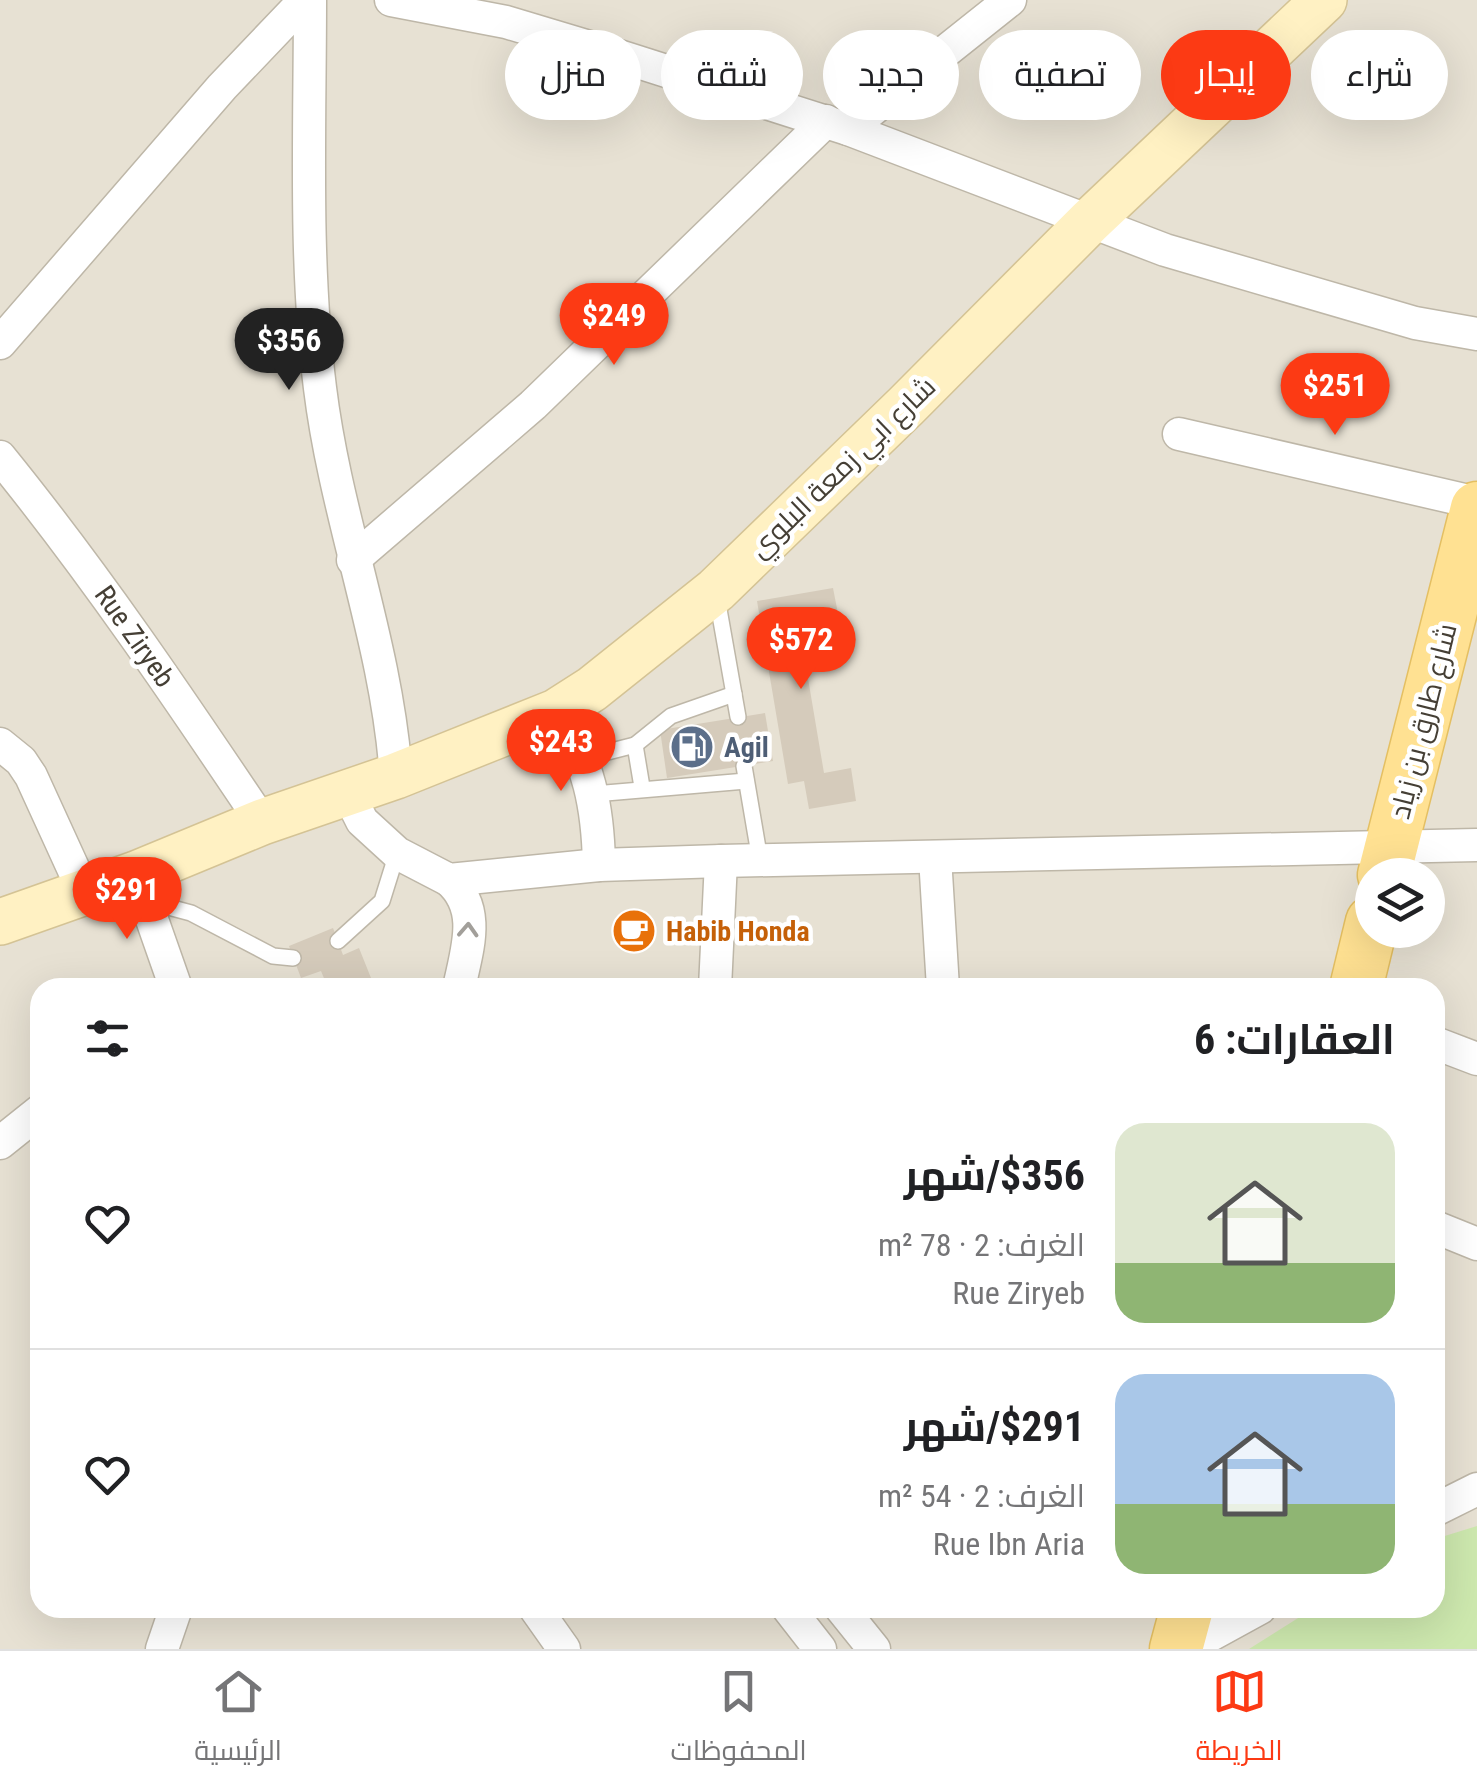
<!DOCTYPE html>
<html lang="ar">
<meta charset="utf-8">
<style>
:root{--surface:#fff;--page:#f2f2f2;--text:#202124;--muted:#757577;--line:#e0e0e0;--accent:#fc3a14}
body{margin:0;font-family:"Roboto Condensed",Cairo,sans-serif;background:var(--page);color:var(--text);direction:rtl;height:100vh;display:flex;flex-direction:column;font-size:38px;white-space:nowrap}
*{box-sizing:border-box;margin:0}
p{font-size:32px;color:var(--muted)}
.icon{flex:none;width:55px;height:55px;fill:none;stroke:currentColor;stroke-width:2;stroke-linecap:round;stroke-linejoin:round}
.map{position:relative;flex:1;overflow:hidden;direction:ltr}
.details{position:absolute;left:30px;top:978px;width:1415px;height:640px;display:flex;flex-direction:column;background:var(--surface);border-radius:30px;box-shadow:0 10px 40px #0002;direction:rtl}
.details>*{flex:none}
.banner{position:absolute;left:30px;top:30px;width:1418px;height:90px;direction:rtl;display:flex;gap:20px}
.buttons{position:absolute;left:1355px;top:858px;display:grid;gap:20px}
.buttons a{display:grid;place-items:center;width:90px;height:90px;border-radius:50%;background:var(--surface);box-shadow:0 10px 40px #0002;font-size:50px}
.price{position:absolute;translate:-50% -85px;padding:0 22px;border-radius:35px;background:var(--accent);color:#fff;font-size:32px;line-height:65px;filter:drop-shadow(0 2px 5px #0008)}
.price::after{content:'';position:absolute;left:50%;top:60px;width:30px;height:22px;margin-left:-15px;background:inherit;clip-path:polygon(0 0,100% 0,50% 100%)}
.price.active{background:#222;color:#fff}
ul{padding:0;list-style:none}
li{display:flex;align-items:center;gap:30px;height:250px;padding:0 50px}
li+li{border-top:2px solid var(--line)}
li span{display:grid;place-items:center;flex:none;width:280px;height:200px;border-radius:30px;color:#555}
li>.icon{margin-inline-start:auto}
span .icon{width:120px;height:120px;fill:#fffc;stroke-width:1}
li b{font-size:42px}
h2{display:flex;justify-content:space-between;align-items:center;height:120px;padding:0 50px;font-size:42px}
.chip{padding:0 35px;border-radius:45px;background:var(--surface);box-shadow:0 10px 40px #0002;font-size:35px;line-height:90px}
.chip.active{background:var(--accent);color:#fff}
.menu{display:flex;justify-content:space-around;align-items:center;height:140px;border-top:2px solid var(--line);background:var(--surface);font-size:28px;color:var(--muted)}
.menu a{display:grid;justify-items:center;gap:5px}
.menu .active{color:var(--accent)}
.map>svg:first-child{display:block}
.residential{fill:#e7e1d3;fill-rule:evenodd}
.green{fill:#cde8ae}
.building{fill:#d5cbbb}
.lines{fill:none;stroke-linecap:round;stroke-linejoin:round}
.service-casing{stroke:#beb7a8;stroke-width:18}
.minor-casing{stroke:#beb7a8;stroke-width:35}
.secondary-casing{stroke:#d4c395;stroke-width:48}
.primary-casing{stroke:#e4bf62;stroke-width:55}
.service{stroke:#fff;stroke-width:15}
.minor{stroke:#fff;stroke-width:32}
.secondary{stroke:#fff1c3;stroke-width:45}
.primary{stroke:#ffe192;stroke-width:52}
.oneway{stroke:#a29f9a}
.labels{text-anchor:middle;stroke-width:9;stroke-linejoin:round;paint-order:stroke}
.street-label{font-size:28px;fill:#453f35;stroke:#fff}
.service-label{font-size:28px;font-weight:bold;fill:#4e5e75;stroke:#fff;text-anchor:start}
.food-label{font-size:28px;font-weight:bold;fill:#c56008;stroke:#fff;text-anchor:start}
</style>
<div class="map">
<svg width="1477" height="1649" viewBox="0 0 1477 1649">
<rect width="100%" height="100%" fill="#f3efe5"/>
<path class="residential" d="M0,0h1477v1649h-1477zM1372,875h56v55h-56zM40,988h1395v620h-1395z"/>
<polygon class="green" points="1477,1526 1477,1649 1249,1649 1314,1608 1435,1608 1435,1539"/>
<g class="building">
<polygon points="833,588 840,624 800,631 824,773 851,768 856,801 809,809 804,781 788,784 757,601"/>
<polygon points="765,713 773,761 667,778 660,730"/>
<polygon points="333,928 343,955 359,948 373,983 361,988 328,988 321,971 301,978 289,946"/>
</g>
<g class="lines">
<defs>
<g id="service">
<polyline points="717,598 738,717"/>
<polyline points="635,745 642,787"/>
<polyline points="584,758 635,745 671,716 734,694"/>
<polyline points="744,766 760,860"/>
<polyline points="594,794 746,781"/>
<polyline points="146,901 191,913 273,956 293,958"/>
<polyline points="338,941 382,901 397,853"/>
</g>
<g id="minor">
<path d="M310,0c0,128 -6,260 10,388 16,131 67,256 76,388"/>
<polyline points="391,0 506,22 616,55 848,129 1165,250 1415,323 1477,334"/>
<polyline points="848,129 1010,0"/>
<polyline points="0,343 222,87 305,0"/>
<polyline points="1179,434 1477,503"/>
<path d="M0,457c95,117 178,240 262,365"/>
<polyline points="353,560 533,405 826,121"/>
<path d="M556,712c33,48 42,96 43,153"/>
<polyline points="0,744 21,761 31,776 84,892"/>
<polyline points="347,791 362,821 397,853 449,880 599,865 721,861 1477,845"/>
<polyline points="935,857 943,988"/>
<polyline points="136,874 176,988"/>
<path d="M449,880c33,29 18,69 10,108"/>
<polyline points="715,988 721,861"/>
<polyline points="1435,1043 1477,1059"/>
<polyline points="0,1143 40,1111"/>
<polyline points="1435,1227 1477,1244"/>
<polyline points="1435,1510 1477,1489"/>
<polyline points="535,1608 564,1649"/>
<polyline points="788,1608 820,1649"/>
<polyline points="841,1608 874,1649"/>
<polyline points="162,1649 176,1608"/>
<polyline points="1185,1649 1260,1608"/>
</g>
<polyline id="secondary" points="0,922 136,874 262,822 396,776 556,712 592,689 716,590 906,406 1089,222 1324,0"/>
<g id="primary">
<polyline points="1384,875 1477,508"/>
<polyline points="1356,988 1372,922"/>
<polyline points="1176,1649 1187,1608"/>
</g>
</defs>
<use href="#service" class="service-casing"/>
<use href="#minor" class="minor-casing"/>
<use href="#secondary" class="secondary-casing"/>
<use href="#primary" class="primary-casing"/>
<use href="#service" class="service"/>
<use href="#minor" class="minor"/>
<use href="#secondary" class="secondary"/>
<use href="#primary" class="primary"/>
</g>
<defs><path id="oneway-chevron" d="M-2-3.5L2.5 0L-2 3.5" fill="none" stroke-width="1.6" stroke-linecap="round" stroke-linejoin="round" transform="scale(2.5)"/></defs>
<use class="oneway" href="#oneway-chevron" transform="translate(468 930) rotate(-87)"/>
<defs>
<symbol id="fuel-disc" viewBox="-11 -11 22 22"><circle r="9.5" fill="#5c6f8a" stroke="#fff"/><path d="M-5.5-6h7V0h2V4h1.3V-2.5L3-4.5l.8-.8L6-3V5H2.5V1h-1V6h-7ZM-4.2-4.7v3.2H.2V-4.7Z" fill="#fff"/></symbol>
<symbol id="cafe-disc" viewBox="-11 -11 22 22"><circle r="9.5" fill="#e8710a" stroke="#fff"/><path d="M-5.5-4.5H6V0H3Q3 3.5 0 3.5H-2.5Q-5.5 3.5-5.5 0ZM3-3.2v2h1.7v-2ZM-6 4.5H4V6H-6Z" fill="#fff"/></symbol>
</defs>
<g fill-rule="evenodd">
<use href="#fuel-disc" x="667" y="722" width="50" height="50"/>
<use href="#cafe-disc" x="609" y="906" width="50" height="50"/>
</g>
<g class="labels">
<g class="street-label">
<text transform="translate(842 467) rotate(-44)" y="10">شارع ابي زمعة البلوي</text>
<text transform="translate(135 636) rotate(55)" y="10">Rue Ziryeb</text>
<text transform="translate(1423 721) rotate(-76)" y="10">شارع طارق بن زياد</text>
</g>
<g class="service-label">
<text x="724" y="757">Agil</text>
</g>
<g class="food-label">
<text x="666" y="941">Habib Honda</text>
</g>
</g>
</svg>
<div class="buttons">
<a><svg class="icon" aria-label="layers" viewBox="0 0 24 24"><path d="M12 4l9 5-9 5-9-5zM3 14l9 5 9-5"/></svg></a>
</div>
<b class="price" style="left:614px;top:368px">$249</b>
<b class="price active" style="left:289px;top:393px">$356</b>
<b class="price" style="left:1335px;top:438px">$251</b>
<b class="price" style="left:801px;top:692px">$572</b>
<b class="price" style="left:561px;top:794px">$243</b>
<b class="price" style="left:127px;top:942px">$291</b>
<div class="banner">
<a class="chip">شراء</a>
<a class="chip active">إيجار</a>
<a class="chip">تصفية</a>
<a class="chip">جديد</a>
<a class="chip">شقة</a>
<a class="chip">منزل</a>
</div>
<section class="details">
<h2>العقارات: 6<svg class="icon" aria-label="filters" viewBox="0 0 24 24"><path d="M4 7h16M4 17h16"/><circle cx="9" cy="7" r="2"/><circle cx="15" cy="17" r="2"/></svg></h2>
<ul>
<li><span style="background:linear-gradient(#dfe7d0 70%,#8fb573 0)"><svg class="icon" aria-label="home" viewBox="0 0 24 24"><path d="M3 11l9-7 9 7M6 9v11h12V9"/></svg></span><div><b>$356/شهر</b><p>الغرف: 2 · 78 m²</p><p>Rue Ziryeb</p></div><svg class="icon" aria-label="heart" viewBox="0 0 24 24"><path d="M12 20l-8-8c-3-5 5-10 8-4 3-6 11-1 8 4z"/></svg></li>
<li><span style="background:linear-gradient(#a9c7e8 65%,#8fb573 0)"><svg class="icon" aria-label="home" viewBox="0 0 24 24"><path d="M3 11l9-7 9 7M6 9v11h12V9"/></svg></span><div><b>$291/شهر</b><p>الغرف: 2 · 54 m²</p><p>Rue Ibn Aria</p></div><svg class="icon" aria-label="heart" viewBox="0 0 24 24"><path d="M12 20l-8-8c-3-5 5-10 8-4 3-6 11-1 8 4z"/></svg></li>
</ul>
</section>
</div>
<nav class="menu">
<a class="active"><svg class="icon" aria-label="map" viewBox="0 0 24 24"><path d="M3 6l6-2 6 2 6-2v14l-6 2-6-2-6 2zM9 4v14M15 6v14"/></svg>الخريطة</a>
<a><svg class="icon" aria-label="saved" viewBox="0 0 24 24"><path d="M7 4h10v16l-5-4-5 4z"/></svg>المحفوظات</a>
<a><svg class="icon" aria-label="home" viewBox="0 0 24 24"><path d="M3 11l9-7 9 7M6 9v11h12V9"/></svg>الرئيسية</a>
</nav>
